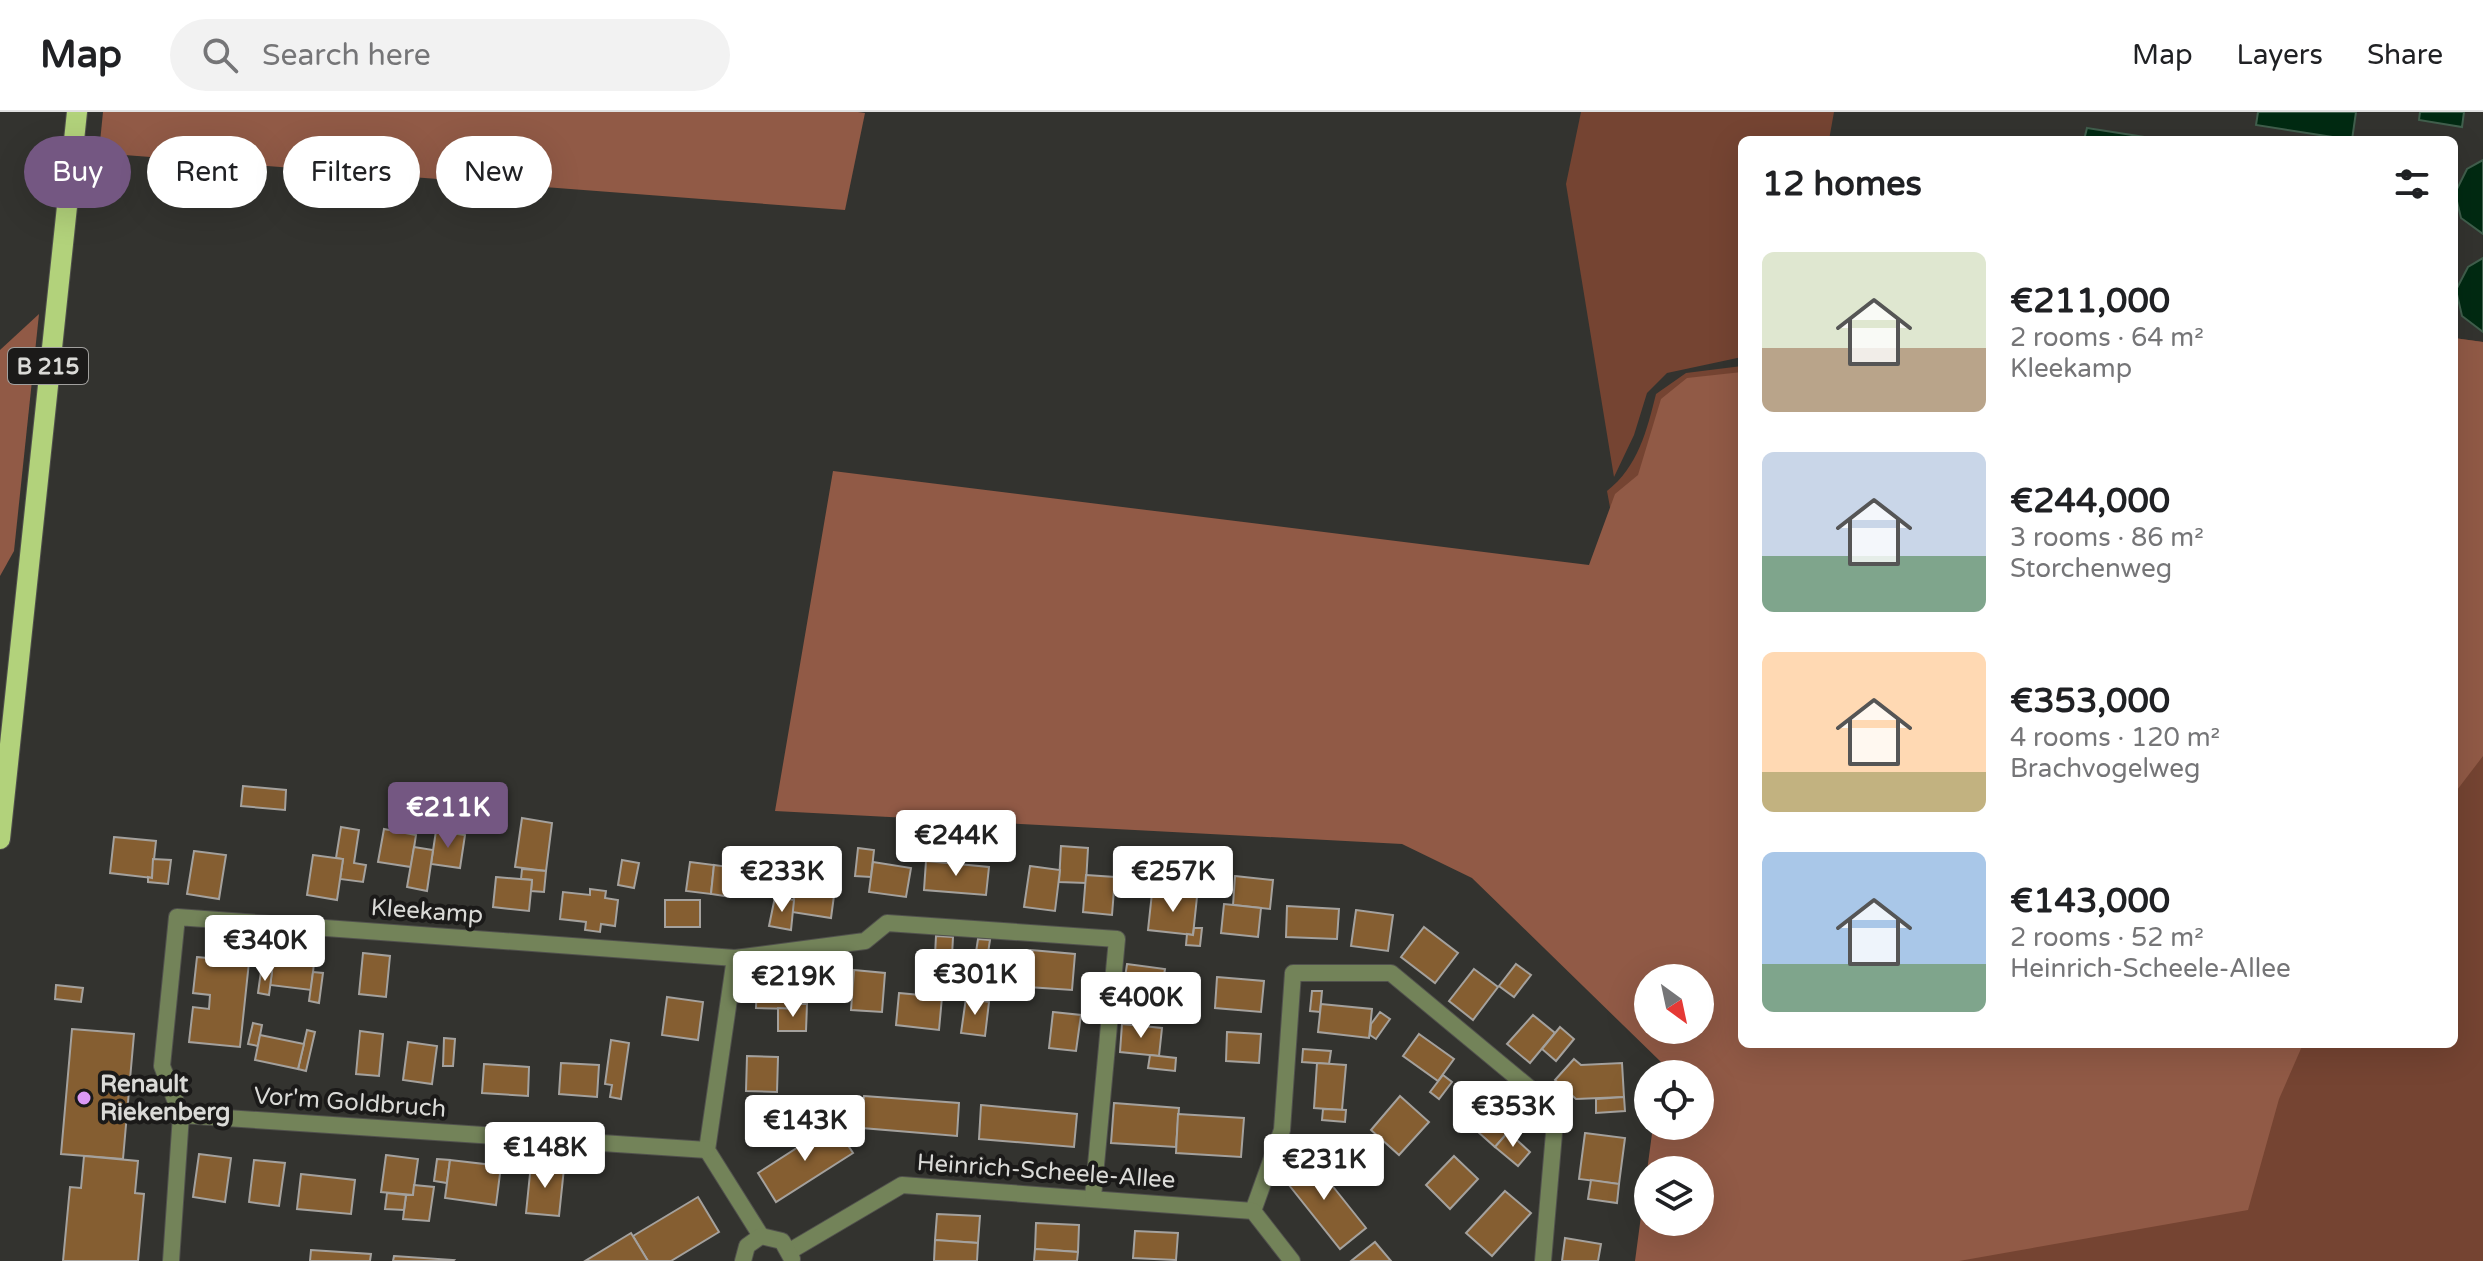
<!DOCTYPE html>
<meta charset="utf-8">
<style>
:root{--surface:#fff;--page:#f2f2f2;--text:#202124;--muted:#757577;--line:#e0e0e0;--accent:#745782}
body{margin:0;font-family:"Varela Round",sans-serif;background:var(--page);color:var(--text);height:100vh;display:flex;flex-direction:column;font-size:30px;white-space:nowrap}
*{box-sizing:border-box;margin:0}
p{font-size:26px;color:var(--muted)}
.icon{flex:none;width:44px;height:44px;fill:none;stroke:currentColor;stroke-width:2;stroke-linecap:round;stroke-linejoin:round}
.map{position:relative;flex:1;overflow:hidden}
.panel{position:absolute;left:1738px;top:24px;width:720px;height:912px;display:flex;flex-direction:column;background:var(--surface);border-radius:12px;box-shadow:0 8px 32px #0002}
.panel>*{flex:none}
.hud{position:absolute;left:24px;top:24px;width:760px;height:72px;display:flex;gap:16px}
.needle{width:52px;rotate:147deg}
.buttons{position:absolute;left:1634px;top:852px;display:grid;gap:16px}
.buttons a{display:grid;place-items:center;width:80px;height:80px;border-radius:50%;background:var(--surface);box-shadow:0 8px 32px #0002;font-size:40px}
.price{position:absolute;translate:-50% -68px;padding:0 18px;border-radius:8px;background:#fff;color:#222;font-size:26px;line-height:52px;filter:drop-shadow(0 2px 4px #0008)}
.price::after{content:'';position:absolute;left:50%;top:48px;width:24px;height:18px;margin-left:-12px;background:inherit;clip-path:polygon(0 0,100% 0,50% 100%)}
.price.current{background:var(--accent);color:#fff}
ul{padding:0;list-style:none}
li{display:flex;align-items:center;gap:24px;height:200px;padding:0 24px}
li span{display:grid;place-items:center;flex:none;width:224px;height:160px;border-radius:12px;color:#555}
li>.icon{margin-inline-start:auto}
span .icon{width:96px;height:96px;fill:#fffc;stroke-width:1}
li b{font-size:34px}
h2{display:flex;justify-content:space-between;align-items:center;height:96px;padding:0 24px;font-size:34px}
.tag{padding:0 28px;border-radius:36px;background:var(--surface);box-shadow:0 8px 32px #0002;font-size:28px;line-height:72px}
.tag.current{background:var(--accent);color:#fff}
header{display:flex;align-items:center;gap:48px;box-sizing:border-box;height:112px;padding:0 40px;background:var(--surface);border-bottom:2px solid var(--line)}
header strong{font-size:38px}
nav{display:flex;gap:44px;margin-inline-start:auto;font-size:28px}
.search{width:560px;height:72px;background:var(--page);display:flex;align-items:center;gap:20px;box-sizing:border-box;padding:0 28px;border-radius:44px;color:var(--muted);font-size:30px}
.map>svg:first-child{display:block}
.green{fill:#754432}
.forest{fill:#915a46;fill-rule:evenodd}
.water{fill:#002a12;stroke:#415f4d;stroke-width:2}
.building{fill:#855e31;stroke:#a4a19d;stroke-width:2}
.lines{fill:none;stroke-linecap:round;stroke-linejoin:round}
.street-casing{stroke:#51514d;stroke-width:18}
.primary-casing{stroke:#51514d;stroke-width:22}
.street{stroke:#738359;stroke-width:16}
.primary{stroke:#b2d27b;stroke-width:20}
.poi-dot{fill:#db99f5;stroke:#1b1a19;stroke-width:3}
.labels{text-anchor:middle;stroke-width:8;stroke-linejoin:round;paint-order:stroke}
.shield{fill:#1b1a19;stroke:#a1a09e;stroke-width:2}
.shield-label{font-size:22px;font-weight:bold;fill:#dadad7}
.street-label{font-size:24px;fill:#dadad7;stroke:#1b1a19}
.poi-label{font-size:24px;font-weight:bold;fill:#dadad7;stroke:#1b1a19;text-anchor:start}
</style>
<header>
<strong>Map</strong>
<div class="search"><svg class="icon" aria-label="search" viewBox="0 0 24 24"><circle cx="10" cy="10" r="6"/><path d="M15 15l6 6"/></svg>Search here</div>
<nav><a>Map</a><a>Layers</a><a>Share</a></nav>
</header>
<div class="map">
<svg width="2483" height="1149" viewBox="0 0 2483 1149">
<rect width="100%" height="100%" fill="#33332f"/>
<g class="green">
<polygon points="1581,0 1834,0 1829,28 1742,28 1742,245 1667,261 1647,281 1634,323 1614,365 1566,72"/>
<path d="M2454,226l29,4v919h-779l-4,-283h-3l-90,-487c31,-24 40,-61 49,-97l30,-21 56,-7v678h712z"/>
</g>
<g class="forest">
<polygon points="103,0 858,0 865,1 845,98 111,42 99,40"/>
<polygon points="39,202 14,439 0,464 0,238"/>
<polygon points="2454,226 2483,230 2483,644 2454,682"/>
<path d="M1742,260v672h561l-24,55 -31,111 -289,51h-324l18,-135h47v-52h-40l1,-12 -189,-184 -70,-34 -627,-33 58,-340 756,94 26,-71 23,-19 23,-76 26,-21zM1700,866v52h-52v-52zM1648,1058h52v52h-52z"/>
</g>
<g class="water">
<polygon points="2258,0 2356,0 2352,28 2256,13"/>
<polygon points="2420,0 2464,0 2462,15 2419,8"/>
<polygon points="2087,16 2164,28 2084,28"/>
<polygon points="2483,48 2483,122 2461,106 2455,81 2467,57"/>
<polygon points="2483,146 2483,220 2462,204 2456,178 2468,155"/>
</g>
<g class="building">
<polygon points="243,674 286,678 285,698 241,694"/>
<polygon points="522,706 552,711 546,759 515,755"/>
<polygon points="341,715 359,718 354,751 366,753 363,770 340,767 343,747 336,746"/>
<polygon points="384,717 416,723 411,755 378,750"/>
<polygon points="436,719 465,723 460,756 431,752"/>
<polygon points="114,725 156,729 152,766 110,761"/>
<polygon points="1061,734 1088,736 1086,771 1059,770"/>
<polygon points="414,735 433,738 427,779 407,775"/>
<polygon points="858,736 874,738 871,765 855,764"/>
<polygon points="194,739 226,743 219,787 187,782"/>
<polygon points="313,743 343,747 337,788 307,783"/>
<polygon points="153,747 171,748 168,772 148,770 148,765 152,766"/>
<polygon points="622,748 639,751 634,776 618,773"/>
<polygon points="926,749 989,755 986,783 924,778"/>
<polygon points="690,750 714,753 711,782 686,779"/>
<polygon points="873,750 911,756 906,785 869,780"/>
<polygon points="714,753 729,755 725,784 711,782"/>
<polygon points="1030,754 1060,758 1055,799 1024,795"/>
<polygon points="798,755 837,761 831,806 792,800"/>
<polygon points="522,757 546,759 544,780 531,779 532,768 521,767"/>
<polygon points="1086,763 1115,765 1112,803 1083,800"/>
<polygon points="1235,764 1273,768 1270,797 1233,793"/>
<polygon points="496,765 532,768 529,799 493,795"/>
<polygon points="590,777 606,779 605,786 618,788 615,814 601,812 600,820 585,818 586,810 560,807 563,780 590,783"/>
<polygon points="1152,781 1197,785 1193,823 1148,818"/>
<polygon points="775,785 794,788 791,818 769,814"/>
<rect x="665" y="788" width="35" height="27"/>
<polygon points="1224,792 1261,796 1258,825 1221,821"/>
<polygon points="1287,794 1339,797 1337,827 1286,825"/>
<polygon points="1356,798 1393,803 1388,839 1351,834"/>
<polygon points="1424,815 1458,841 1435,871 1401,845"/>
<polygon points="1194,816 1202,816 1200,834 1186,833 1187,822 1193,823"/>
<polygon points="936,824 953,825 952,844 935,843"/>
<polygon points="978,827 990,828 988,841 976,840"/>
<polygon points="275,837 315,842 311,878 270,873"/>
<polygon points="1031,838 1075,842 1072,878 1028,875"/>
<polygon points="363,841 390,844 386,885 359,882"/>
<polygon points="197,845 249,850 240,935 189,930 193,895 209,897 210,883 193,881"/>
<polygon points="1127,852 1165,857 1161,883 1123,879"/>
<polygon points="1516,852 1531,863 1514,885 1499,874"/>
<polygon points="1474,857 1498,875 1473,908 1449,889"/>
<polygon points="854,858 885,861 882,900 851,898"/>
<polygon points="261,859 272,860 269,883 258,881"/>
<polygon points="313,860 323,861 319,891 309,889"/>
<polygon points="757,861 797,862 796,897 756,896"/>
<polygon points="1217,865 1264,869 1261,900 1215,896"/>
<polygon points="56,873 83,876 81,890 55,887"/>
<polygon points="1312,879 1322,879 1320,900 1310,899"/>
<polygon points="899,881 942,885 939,918 896,913"/>
<polygon points="1161,884 1189,887 1187,902 1159,898"/>
<polygon points="667,885 703,890 698,928 662,923"/>
<polygon points="966,886 989,890 985,924 961,921"/>
<polygon points="796,892 807,892 806,919 778,919 778,896 796,897"/>
<polygon points="1321,892 1372,897 1369,926 1318,920"/>
<polygon points="1053,900 1081,903 1076,939 1049,936"/>
<polygon points="1380,900 1390,907 1376,927 1370,923 1371,912"/>
<polygon points="1533,903 1555,921 1530,951 1507,932"/>
<polygon points="253,911 262,913 258,934 248,932"/>
<polygon points="1122,912 1162,916 1159,944 1120,940"/>
<polygon points="1560,915 1574,927 1556,949 1542,937"/>
<polygon points="72,917 134,922 123,1047 61,1042"/>
<polygon points="307,918 315,920 306,959 298,957"/>
<polygon points="360,919 383,922 379,964 356,962"/>
<polygon points="1227,920 1261,922 1259,951 1226,949"/>
<polygon points="1419,922 1454,947 1438,969 1403,944"/>
<polygon points="260,923 304,932 298,957 255,948"/>
<polygon points="444,926 455,927 453,954 443,954"/>
<polygon points="611,928 629,931 621,987 610,985 612,973 605,972"/>
<polygon points="408,930 437,934 432,972 403,968"/>
<polygon points="1303,937 1331,939 1329,952 1302,950"/>
<polygon points="1150,943 1176,946 1175,959 1148,956"/>
<polygon points="747,944 778,945 777,980 746,979"/>
<polygon points="1574,947 1581,953 1622,951 1624,985 1576,987 1555,968"/>
<polygon points="561,951 599,953 597,985 559,982"/>
<polygon points="1317,951 1346,953 1342,998 1314,996"/>
<polygon points="484,952 529,955 528,984 482,981"/>
<polygon points="1443,963 1452,970 1439,987 1430,980"/>
<polygon points="1498,978 1525,1001 1495,1035 1469,1012"/>
<polygon points="864,984 959,991 957,1024 862,1016"/>
<polygon points="1400,984 1429,1010 1399,1043 1371,1018"/>
<polygon points="1624,985 1625,999 1596,1001 1596,987"/>
<polygon points="1114,991 1179,996 1176,1035 1111,1031"/>
<polygon points="981,993 1077,1002 1074,1035 979,1027"/>
<polygon points="1323,997 1346,998 1345,1010 1322,1008"/>
<polygon points="1178,1002 1244,1006 1241,1045 1176,1041"/>
<polygon points="834,1012 853,1041 776,1090 758,1061"/>
<polygon points="1508,1020 1530,1040 1518,1054 1495,1035"/>
<polygon points="1585,1021 1625,1026 1619,1072 1579,1067"/>
<polygon points="199,1042 231,1046 225,1090 193,1085"/>
<polygon points="1307,1042 1366,1116 1340,1137 1281,1063"/>
<polygon points="386,1043 418,1047 413,1083 381,1080"/>
<polygon points="84,1044 138,1049 135,1081 144,1082 138,1149 63,1149 70,1075 81,1076"/>
<polygon points="1454,1044 1478,1067 1450,1097 1426,1073"/>
<polygon points="437,1047 450,1048 447,1071 434,1069"/>
<polygon points="254,1048 285,1051 279,1094 249,1090"/>
<polygon points="450,1048 501,1054 496,1093 445,1086"/>
<polygon points="531,1052 564,1056 559,1104 526,1101"/>
<polygon points="301,1062 355,1068 351,1102 297,1097"/>
<polygon points="1591,1068 1619,1072 1617,1091 1588,1087"/>
<polygon points="414,1073 434,1075 429,1109 403,1107 406,1083 413,1083"/>
<polygon points="1505,1079 1531,1101 1492,1144 1466,1121"/>
<polygon points="387,1081 406,1083 404,1098 385,1097"/>
<polygon points="698,1085 719,1120 671,1149 648,1149 633,1124"/>
<polygon points="937,1102 980,1104 978,1131 935,1128"/>
<polygon points="1036,1111 1079,1113 1078,1140 1035,1137"/>
<polygon points="1135,1119 1178,1121 1176,1148 1133,1146"/>
<polygon points="631,1121 648,1149 585,1149"/>
<polygon points="1565,1126 1601,1132 1598,1149 1562,1149"/>
<polygon points="935,1128 978,1131 977,1149 934,1149"/>
<polygon points="1375,1130 1391,1149 1351,1149"/>
<polygon points="1035,1137 1078,1140 1077,1149 1034,1149"/>
<polygon points="311,1138 371,1142 370,1149 310,1149"/>
<polygon points="394,1144 454,1148 453,1149 393,1149"/>
</g>
<g class="lines">
<defs>
<g id="street">
<polyline points="735,846 707,1038 761,1124"/>
<polyline points="181,1003 707,1038"/>
<polyline points="1253,1099 1282,1018 1293,861 1391,861 1556,998 1543,1149"/>
<polyline points="790,1139 902,1073 1253,1099 1292,1149"/>
<polyline points="171,1149 181,1003 162,954 177,805 735,846 865,829 887,811 1117,827 1093,1085"/>
<polyline points="743,1149 747,1134 761,1124 782,1129 792,1147"/>
</g>
<polyline id="primary" points="0,727 77,0"/>
</defs>
<use href="#street" class="street-casing"/>
<use href="#primary" class="primary-casing"/>
<use href="#street" class="street"/>
<use href="#primary" class="primary"/>
</g>
<circle class="poi-dot" cx="84" cy="986" r="8"/>
<g class="labels">
<rect class="shield" x="8" y="236" width="80" height="36" rx="6"/>
<g class="shield-label">
<text x="48" y="262">B 215</text>
</g>
<g class="street-label">
<text transform="translate(427 799) rotate(4)" y="8">Kleekamp</text>
<text transform="translate(350 990) rotate(4)" y="8">Vor'm Goldbruch</text>
<text transform="translate(1046 1059) rotate(4)" y="8">Heinrich-Scheele-Allee</text>
</g>
<g class="poi-label">
<text x="100" y="980">Renault<tspan x="100" dy="28">Riekenberg</tspan></text>
</g>
</g>
</svg>
<div class="buttons">
<a><svg class="needle" viewBox="-14 -14 28 28"><path d="M0-13l5 13h-10z" fill="#e53935"/><path d="M0 13l5-13h-10z" fill="#757577"/></svg></a>
<a><svg class="icon" aria-label="locate" viewBox="0 0 24 24"><circle cx="12" cy="12" r="6"/><path d="M12 2v4M12 18v4M2 12h4M18 12h4"/></svg></a>
<a><svg class="icon" aria-label="layers" viewBox="0 0 24 24"><path d="M12 4l9 5-9 5-9-5zM3 14l9 5 9-5"/></svg></a>
</div>
<b class="price current" style="left:448px;top:738px">€211K</b>
<b class="price" style="left:956px;top:766px">€244K</b>
<b class="price" style="left:782px;top:802px">€233K</b>
<b class="price" style="left:1173px;top:802px">€257K</b>
<b class="price" style="left:265px;top:871px">€340K</b>
<b class="price" style="left:975px;top:905px">€301K</b>
<b class="price" style="left:793px;top:907px">€219K</b>
<b class="price" style="left:1141px;top:928px">€400K</b>
<b class="price" style="left:1513px;top:1037px">€353K</b>
<b class="price" style="left:805px;top:1051px">€143K</b>
<b class="price" style="left:545px;top:1078px">€148K</b>
<b class="price" style="left:1324px;top:1090px">€231K</b>
<div class="hud">
<a class="tag current">Buy</a>
<a class="tag">Rent</a>
<a class="tag">Filters</a>
<a class="tag">New</a>
</div>
<section class="panel">
<h2>12 homes<svg class="icon" aria-label="filters" viewBox="0 0 24 24"><path d="M4 7h16M4 17h16"/><circle cx="9" cy="7" r="2"/><circle cx="15" cy="17" r="2"/></svg></h2>
<ul>
<li><span style="background:linear-gradient(#dfe7d0 60%,#b9a48a 0)"><svg class="icon" aria-label="home" viewBox="0 0 24 24"><path d="M3 11l9-7 9 7M6 9v11h12V9"/></svg></span><div><b>€211,000</b><p>2 rooms · 64 m²</p><p>Kleekamp</p></div></li>
<li><span style="background:linear-gradient(#c9d6e8 65%,#7fa58c 0)"><svg class="icon" aria-label="home" viewBox="0 0 24 24"><path d="M3 11l9-7 9 7M6 9v11h12V9"/></svg></span><div><b>€244,000</b><p>3 rooms · 86 m²</p><p>Storchenweg</p></div></li>
<li><span style="background:linear-gradient(#ffd9b3 75%,#c2b280 0)"><svg class="icon" aria-label="home" viewBox="0 0 24 24"><path d="M3 11l9-7 9 7M6 9v11h12V9"/></svg></span><div><b>€353,000</b><p>4 rooms · 120 m²</p><p>Brachvogelweg</p></div></li>
<li><span style="background:linear-gradient(#a9c7e8 70%,#7fa58c 0)"><svg class="icon" aria-label="home" viewBox="0 0 24 24"><path d="M3 11l9-7 9 7M6 9v11h12V9"/></svg></span><div><b>€143,000</b><p>2 rooms · 52 m²</p><p>Heinrich-Scheele-Allee</p></div></li>
</ul>
</section>
</div>
